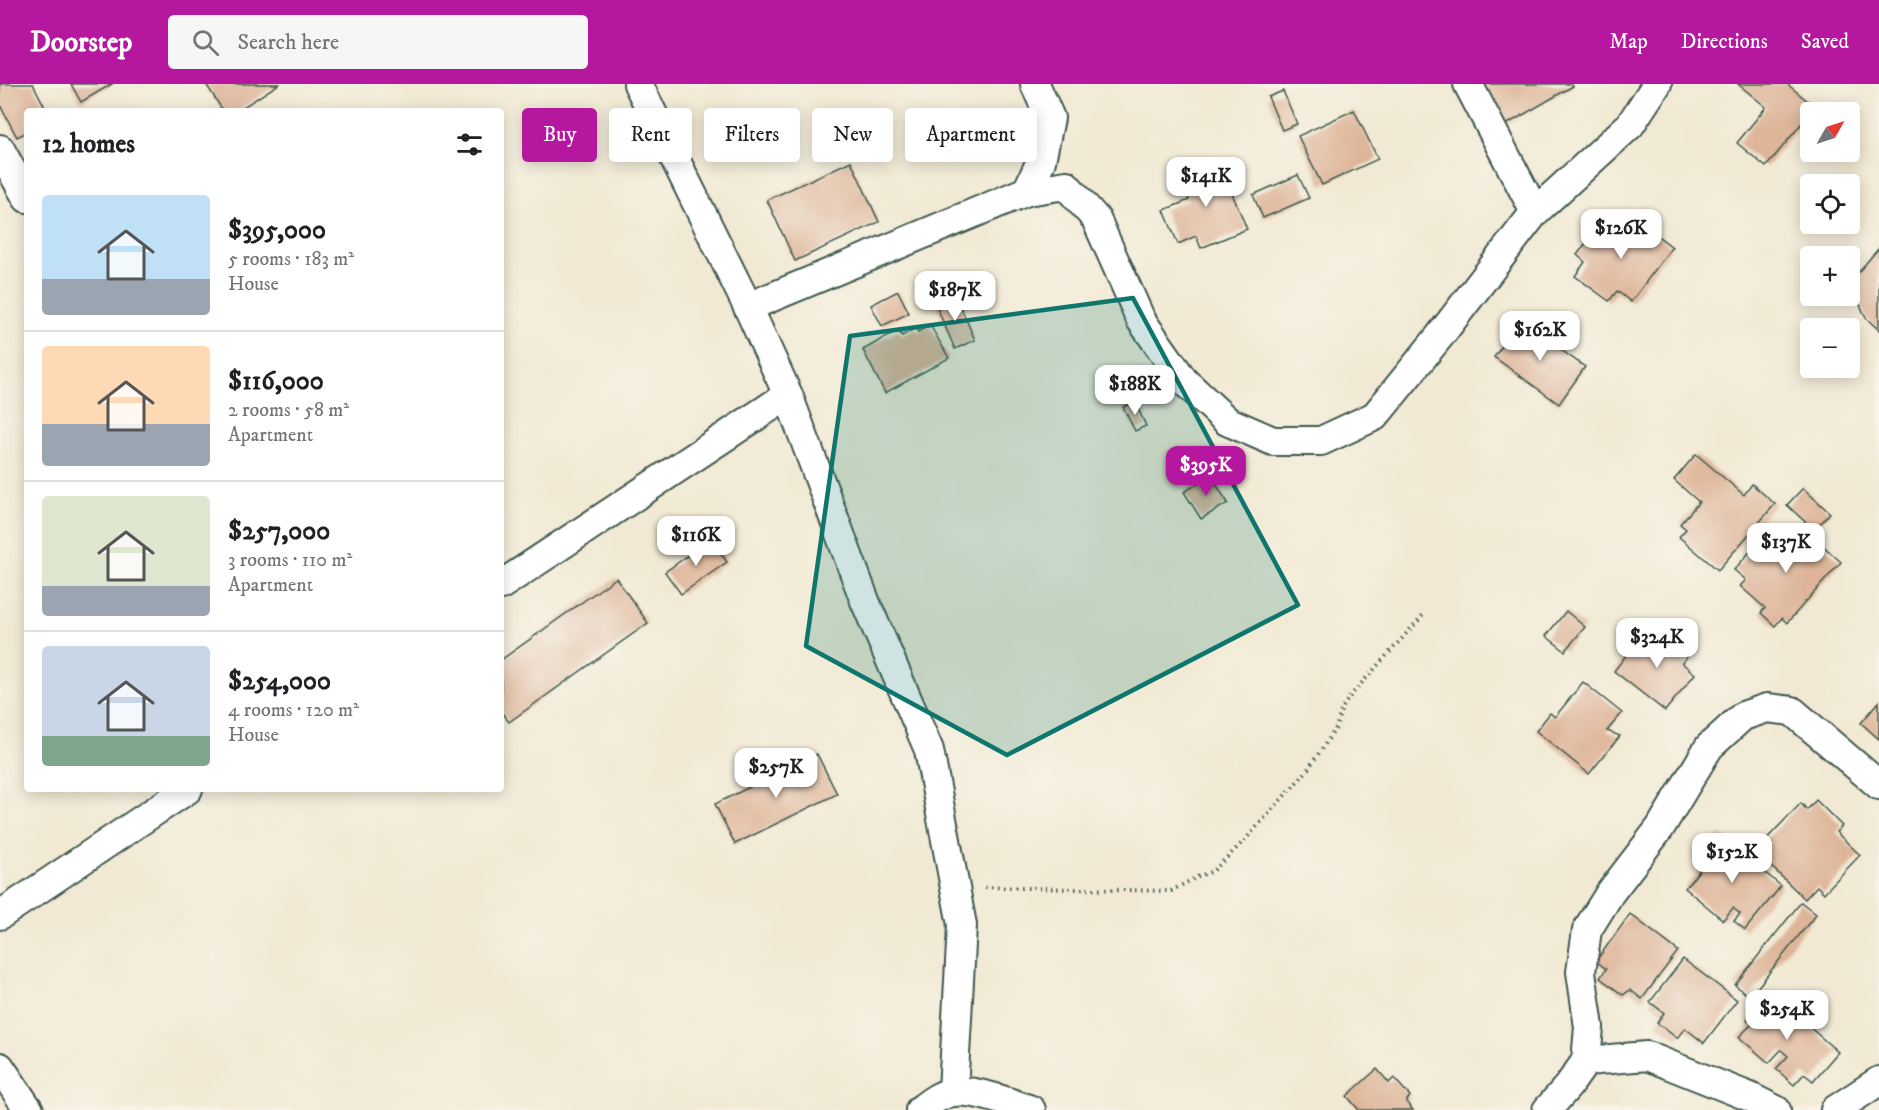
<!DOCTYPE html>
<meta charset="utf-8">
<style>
:root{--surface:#fff;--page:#f6f6f6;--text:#202124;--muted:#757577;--line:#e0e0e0;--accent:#b5179e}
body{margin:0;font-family:"IM FELL DW Pica",serif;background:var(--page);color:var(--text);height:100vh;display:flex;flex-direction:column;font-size:22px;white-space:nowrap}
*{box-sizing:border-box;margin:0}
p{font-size:20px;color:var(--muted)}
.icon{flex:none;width:33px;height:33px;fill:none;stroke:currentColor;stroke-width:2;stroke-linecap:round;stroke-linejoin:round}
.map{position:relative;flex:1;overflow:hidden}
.drawer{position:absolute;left:24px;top:24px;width:480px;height:684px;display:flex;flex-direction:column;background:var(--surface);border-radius:6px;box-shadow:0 3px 15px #0003}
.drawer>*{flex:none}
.top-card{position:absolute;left:522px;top:24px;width:570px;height:54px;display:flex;gap:12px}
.needle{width:39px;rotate:51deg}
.controls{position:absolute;left:1800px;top:18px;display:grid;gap:12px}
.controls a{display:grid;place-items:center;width:60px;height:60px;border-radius:6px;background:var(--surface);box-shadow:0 3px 15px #0003;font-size:30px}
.price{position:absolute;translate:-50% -51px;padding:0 14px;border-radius:12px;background:#fff;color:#222;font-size:20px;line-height:39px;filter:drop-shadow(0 2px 3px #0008)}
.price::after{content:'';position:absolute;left:50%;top:36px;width:18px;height:14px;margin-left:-9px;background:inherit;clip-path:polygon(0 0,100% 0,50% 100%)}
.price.selected{background:var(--accent);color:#fff}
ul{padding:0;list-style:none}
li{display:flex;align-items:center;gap:18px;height:150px;padding:0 18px}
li+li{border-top:2px solid var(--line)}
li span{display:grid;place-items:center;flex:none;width:168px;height:120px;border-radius:6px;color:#555}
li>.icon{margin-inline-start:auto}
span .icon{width:72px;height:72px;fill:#fffc;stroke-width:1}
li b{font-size:26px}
h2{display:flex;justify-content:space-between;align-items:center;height:72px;padding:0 18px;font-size:26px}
.chip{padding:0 21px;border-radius:6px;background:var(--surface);box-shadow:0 3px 15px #0003;font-size:21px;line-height:54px}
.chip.selected{background:var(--accent);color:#fff}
header{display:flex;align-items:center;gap:36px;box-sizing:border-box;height:84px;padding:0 30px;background:var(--accent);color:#fff}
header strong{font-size:28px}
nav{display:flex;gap:33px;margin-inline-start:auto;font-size:21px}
.search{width:420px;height:54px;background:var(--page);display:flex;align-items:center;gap:15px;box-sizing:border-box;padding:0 21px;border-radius:6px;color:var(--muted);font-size:22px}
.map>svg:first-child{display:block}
.building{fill:#deb599}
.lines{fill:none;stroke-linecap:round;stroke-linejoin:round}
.minor-casing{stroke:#3e574c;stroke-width:32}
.path{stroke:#3e574c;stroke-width:4;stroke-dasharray:1.5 4.5;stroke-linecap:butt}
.minor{stroke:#fff;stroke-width:28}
.marked{fill:#0f766e;fill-opacity:0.2;stroke:#0f766e;stroke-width:4.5;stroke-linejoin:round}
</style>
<header>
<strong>Doorstep</strong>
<div class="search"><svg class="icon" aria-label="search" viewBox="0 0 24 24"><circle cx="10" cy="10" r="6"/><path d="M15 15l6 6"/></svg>Search here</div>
<nav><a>Map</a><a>Directions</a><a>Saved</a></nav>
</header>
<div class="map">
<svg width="1879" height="1026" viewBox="0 0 1879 1026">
<rect width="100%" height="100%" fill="#f7f3e8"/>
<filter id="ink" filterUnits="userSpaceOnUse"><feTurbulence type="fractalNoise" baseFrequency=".0167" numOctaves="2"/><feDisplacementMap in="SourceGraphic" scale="12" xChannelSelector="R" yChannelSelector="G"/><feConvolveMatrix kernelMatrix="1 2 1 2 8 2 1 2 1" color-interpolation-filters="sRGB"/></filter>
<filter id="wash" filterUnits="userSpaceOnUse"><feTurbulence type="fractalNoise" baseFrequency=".008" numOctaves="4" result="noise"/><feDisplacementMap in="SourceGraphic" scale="24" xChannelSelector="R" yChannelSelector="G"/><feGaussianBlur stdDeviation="1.35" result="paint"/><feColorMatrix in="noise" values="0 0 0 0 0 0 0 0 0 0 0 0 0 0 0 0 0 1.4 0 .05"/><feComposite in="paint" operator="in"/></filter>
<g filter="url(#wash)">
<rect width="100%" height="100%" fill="#f1e9d3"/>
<g id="blocks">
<g class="building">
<polygon points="0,0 33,0 47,27 27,27 27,48 17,53 0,21"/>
<polygon points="71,0 112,0 81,18"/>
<polygon points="206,0 279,0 237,27 223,27"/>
<polygon points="1479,0 1571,0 1573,2 1504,42"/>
<polygon points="1738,0 1787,0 1815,23 1766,83 1737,59 1766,23"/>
<polygon points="1283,7 1297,40 1282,46 1268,13"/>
<polygon points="1354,26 1378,75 1322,101 1298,52"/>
<polygon points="1218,76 1247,145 1201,164 1196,152 1178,160 1164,126 1189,116 1179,92"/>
<polygon points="851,77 879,138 795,177 767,116"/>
<polygon points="1298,91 1309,114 1263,134 1253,111"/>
<polygon points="1637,136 1672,163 1631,218 1617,207 1609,217 1575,192 1585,178 1577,171 1601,139 1615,150 1620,143 1628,149"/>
<polygon points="1879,164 1879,246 1866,234 1857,214 1855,192"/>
<polygon points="898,207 909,229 882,242 871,221"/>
<polygon points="955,210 975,256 955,265 935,219"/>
<polygon points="1520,237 1585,283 1559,320 1494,273"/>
<polygon points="930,241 949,274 885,309 863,266 898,246 902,252 915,244 918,248"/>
<polygon points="1135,318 1146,342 1135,347 1123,323"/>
<polygon points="1696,370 1744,411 1752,400 1775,420 1718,486 1679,453 1686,445 1680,440 1699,418 1674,396"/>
<polygon points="1211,392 1228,419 1201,435 1184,408"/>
<polygon points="1803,404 1830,429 1814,446 1787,421"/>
<polygon points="1801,442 1841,478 1787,539 1782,534 1775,542 1761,529 1765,524 1740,502 1746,496 1734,486 1755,462 1763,469 1782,447 1790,454"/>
<polygon points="711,455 727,478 681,510 665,488"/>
<polygon points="616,494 648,539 509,638 501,628 501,576"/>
<polygon points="1566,527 1585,543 1565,567 1546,552"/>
<polygon points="1662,547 1690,569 1682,579 1695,590 1665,627 1614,587 1644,548 1654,557"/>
<polygon points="1583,598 1622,629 1607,647 1620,652 1589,690 1536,647 1550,629 1555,633"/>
<polygon points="1879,618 1879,655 1861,639"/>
<polygon points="817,670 837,710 735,760 715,720"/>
<polygon points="1816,716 1842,742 1836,748 1860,771 1824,809 1817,802 1805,815 1755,767 1801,719 1807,726"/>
<polygon points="1720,751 1781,802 1745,846 1734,837 1740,830 1733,824 1723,836 1685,804 1708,776 1703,771"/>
<polygon points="1801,818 1816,830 1750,913 1735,901"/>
<polygon points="1630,830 1678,867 1642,915 1630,906 1623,911 1600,894 1606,885 1596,877"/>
<polygon points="1683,875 1737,916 1704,959 1685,944 1677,954 1657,939 1664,929 1650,918"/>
<polygon points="1770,909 1838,968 1813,997 1804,990 1794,1001 1776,985 1788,972 1781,966 1769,979 1739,953 1752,940 1747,936"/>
<polygon points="1377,985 1389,999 1394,994 1410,1012 1406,1018 1413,1026 1359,1026 1347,1012"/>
</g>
</g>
</g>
<g filter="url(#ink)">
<use href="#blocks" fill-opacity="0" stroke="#3e574c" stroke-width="1.5"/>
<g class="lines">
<defs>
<g id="minor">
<polyline points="638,0 748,223 788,311 865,517 929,666 962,841 953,1008"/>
<polyline points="1468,0 1535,128"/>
<polyline points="0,65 27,114"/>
<polyline points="1027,107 1066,101 1096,135 1141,236 1184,297 1227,337 1273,357 1321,357 1375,332 1439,253 1535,128 1630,41 1657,0"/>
<polyline points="748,223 1027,107 1041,77 1050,34 1035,0"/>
<polyline points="501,501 788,311"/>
<polyline points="0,831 188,705"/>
<polyline points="1586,977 1647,972 1750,1013 1776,1026"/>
<polyline points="0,983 29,1026"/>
<path d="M920,1026c9,-7 20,-16 33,-18 21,-3 58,11 78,18"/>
<polyline points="1547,1026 1569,1001 1586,977 1589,943 1581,888 1587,846 1610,809 1660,744 1709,663 1743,632 1767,624 1792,627 1879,701"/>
<polyline points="1835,1026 1879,997"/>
</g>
</defs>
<use href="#minor" class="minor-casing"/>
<polyline class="path" points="985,803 1171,807 1197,793 1213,787 1244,757 1306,688 1336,644 1342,624 1351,611 1425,529"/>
<use href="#minor" class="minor"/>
</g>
</g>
<path class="marked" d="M1133,214l165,307 -291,150 -201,-109 44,-310z"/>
</svg>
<div class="controls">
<a><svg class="needle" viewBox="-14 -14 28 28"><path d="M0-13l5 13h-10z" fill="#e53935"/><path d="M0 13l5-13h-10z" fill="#757577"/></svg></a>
<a><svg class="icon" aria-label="locate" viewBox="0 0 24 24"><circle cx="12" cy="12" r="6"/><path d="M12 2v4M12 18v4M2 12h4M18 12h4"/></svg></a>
<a>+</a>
<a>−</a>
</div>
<b class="price" style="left:1206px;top:124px">$141K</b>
<b class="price" style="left:1621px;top:176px">$126K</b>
<b class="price" style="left:955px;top:238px">$187K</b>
<b class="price" style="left:1540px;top:278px">$162K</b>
<b class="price" style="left:1135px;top:332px">$188K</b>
<b class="price selected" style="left:1206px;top:413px">$395K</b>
<b class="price" style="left:696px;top:483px">$116K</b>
<b class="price" style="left:1786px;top:490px">$137K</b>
<b class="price" style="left:1657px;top:585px">$324K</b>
<b class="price" style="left:776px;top:715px">$257K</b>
<b class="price" style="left:1732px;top:800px">$152K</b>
<b class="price" style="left:1787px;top:957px">$254K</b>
<div class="top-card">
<a class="chip selected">Buy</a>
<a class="chip">Rent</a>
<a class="chip">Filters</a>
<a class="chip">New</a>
<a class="chip">Apartment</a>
</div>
<section class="drawer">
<h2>12 homes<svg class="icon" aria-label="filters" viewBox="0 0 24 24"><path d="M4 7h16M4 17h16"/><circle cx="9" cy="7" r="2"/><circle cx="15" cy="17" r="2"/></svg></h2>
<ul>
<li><span style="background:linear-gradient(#bfe0f5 70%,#9aa5b1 0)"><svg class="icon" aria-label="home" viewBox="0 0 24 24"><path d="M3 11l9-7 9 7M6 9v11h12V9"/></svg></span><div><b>$395,000</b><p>5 rooms · 183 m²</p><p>House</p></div></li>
<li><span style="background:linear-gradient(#ffd9b3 65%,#9aa5b1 0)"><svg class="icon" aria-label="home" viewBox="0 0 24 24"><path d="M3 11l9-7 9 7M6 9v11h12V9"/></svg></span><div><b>$116,000</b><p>2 rooms · 58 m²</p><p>Apartment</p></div></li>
<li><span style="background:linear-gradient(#dfe7d0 75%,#9aa5b1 0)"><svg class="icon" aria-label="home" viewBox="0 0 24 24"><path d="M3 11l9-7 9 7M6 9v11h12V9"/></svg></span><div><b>$257,000</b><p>3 rooms · 110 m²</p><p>Apartment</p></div></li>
<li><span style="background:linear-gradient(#c9d6e8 75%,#7fa58c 0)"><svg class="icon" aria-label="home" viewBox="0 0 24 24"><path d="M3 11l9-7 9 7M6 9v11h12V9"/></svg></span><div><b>$254,000</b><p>4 rooms · 120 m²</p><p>House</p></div></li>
</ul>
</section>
</div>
